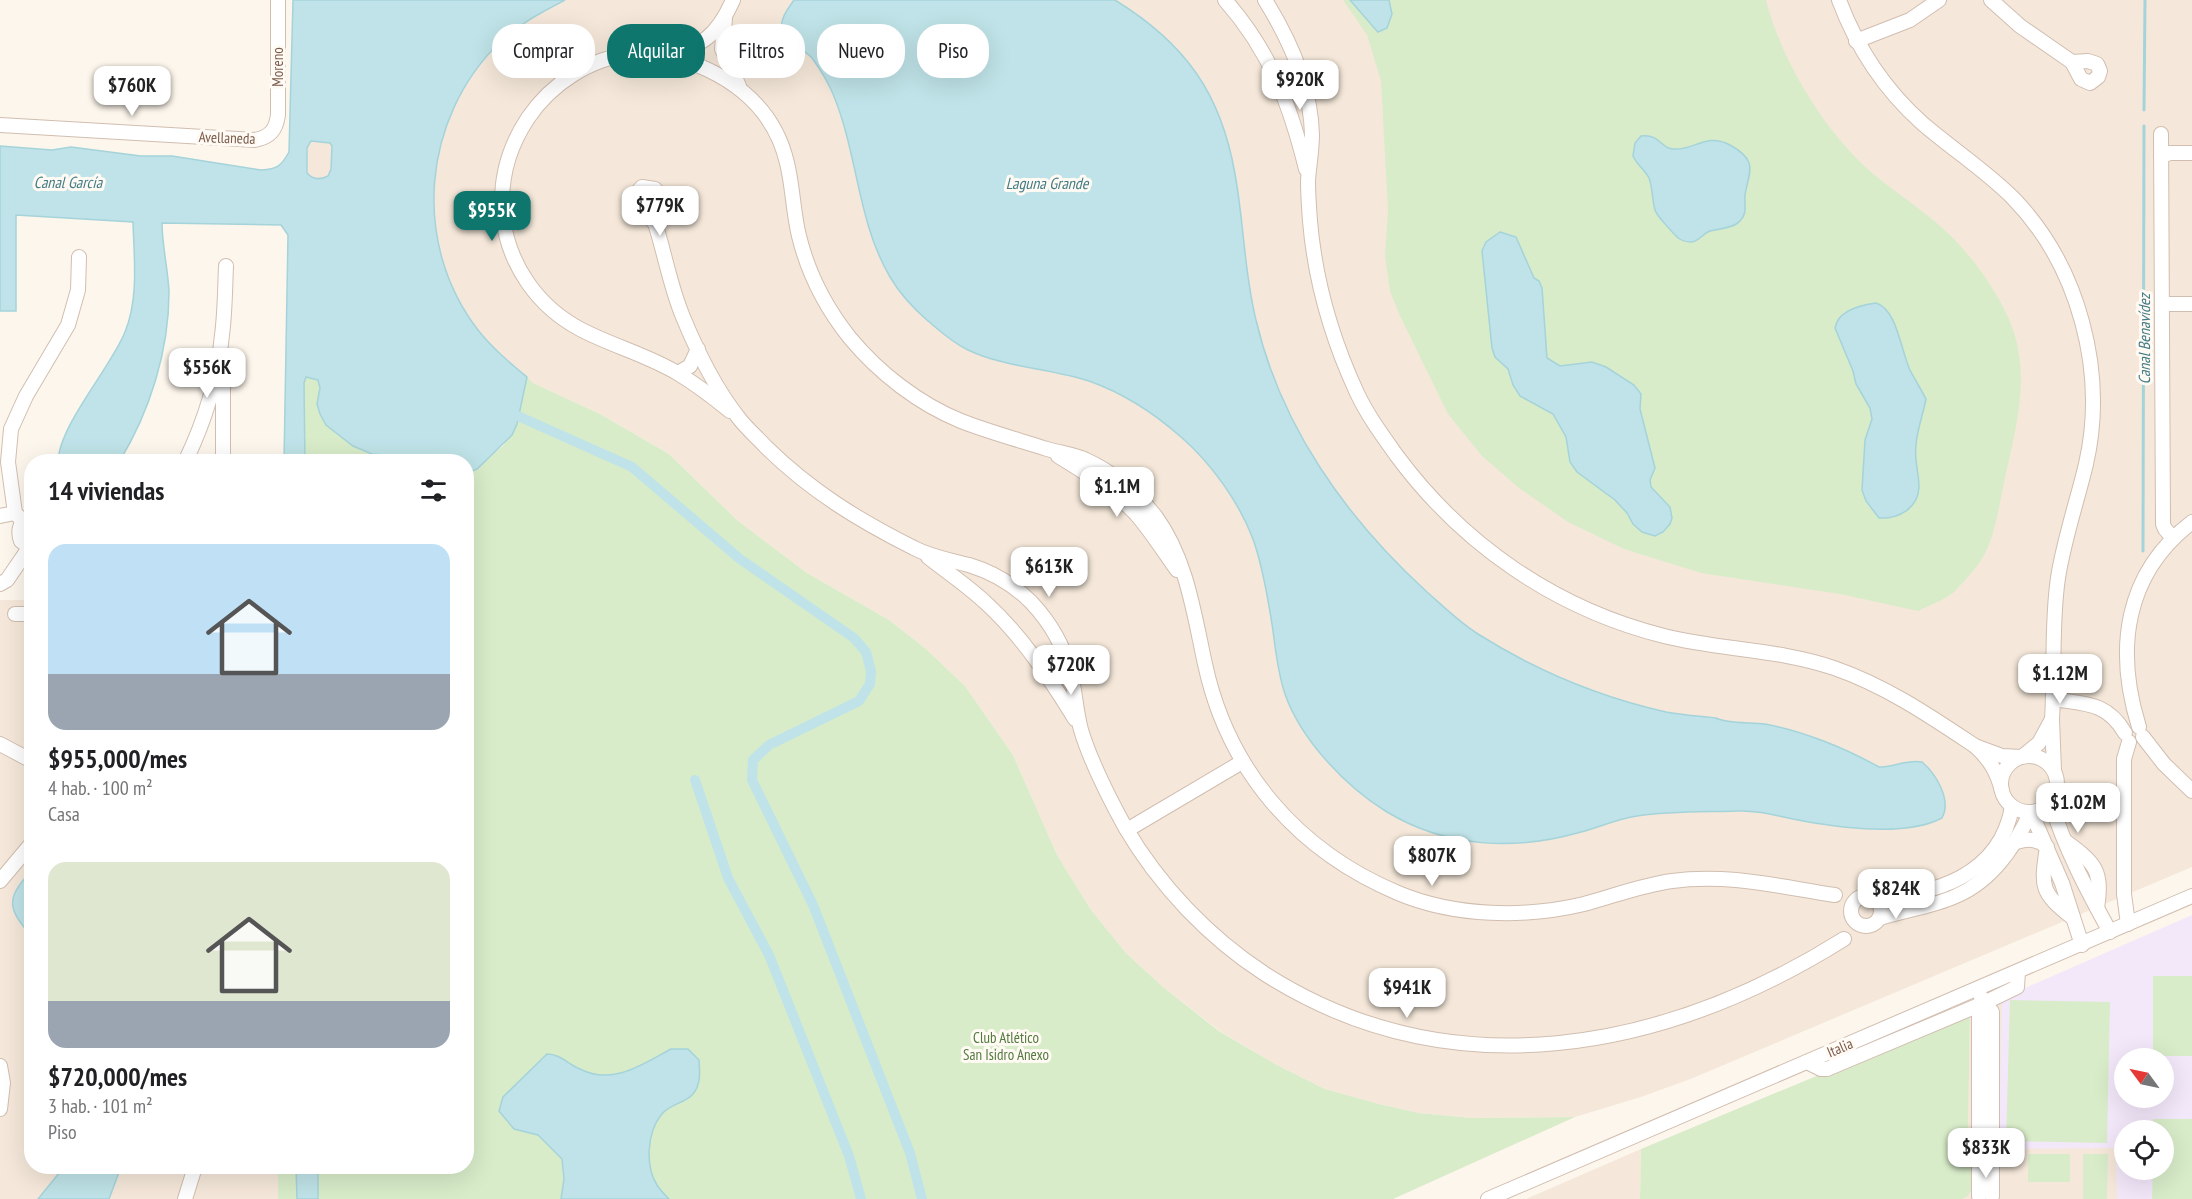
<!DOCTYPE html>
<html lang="es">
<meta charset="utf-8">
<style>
:root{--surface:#fff;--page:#f6f6f6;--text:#202124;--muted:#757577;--accent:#0f766e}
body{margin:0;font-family:"PT Sans Narrow",sans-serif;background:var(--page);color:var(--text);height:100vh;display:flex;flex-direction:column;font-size:22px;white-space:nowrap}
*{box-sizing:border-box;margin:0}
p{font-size:20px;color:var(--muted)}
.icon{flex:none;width:33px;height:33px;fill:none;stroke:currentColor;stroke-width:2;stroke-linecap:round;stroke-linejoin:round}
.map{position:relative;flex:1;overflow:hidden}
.sheet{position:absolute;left:24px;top:454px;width:450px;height:720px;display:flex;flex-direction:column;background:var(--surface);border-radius:24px;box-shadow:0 6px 24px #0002}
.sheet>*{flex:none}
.banner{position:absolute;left:492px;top:24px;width:570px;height:54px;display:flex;gap:12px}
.needle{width:39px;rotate:303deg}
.controls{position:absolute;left:2114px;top:1048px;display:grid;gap:12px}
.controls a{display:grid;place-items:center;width:60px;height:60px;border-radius:50%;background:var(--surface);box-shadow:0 6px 24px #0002;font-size:30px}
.price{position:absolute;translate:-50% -51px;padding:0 14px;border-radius:12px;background:#fff;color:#222;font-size:20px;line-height:39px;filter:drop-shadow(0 2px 3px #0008)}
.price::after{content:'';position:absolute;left:50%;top:36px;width:18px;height:14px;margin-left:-9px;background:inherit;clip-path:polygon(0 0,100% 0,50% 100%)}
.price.current{background:var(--accent);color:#fff}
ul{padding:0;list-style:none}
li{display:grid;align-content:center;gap:12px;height:318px;padding:0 24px}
li span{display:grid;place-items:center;height:186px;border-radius:18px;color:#555}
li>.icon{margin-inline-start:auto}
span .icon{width:108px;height:108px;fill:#fffc;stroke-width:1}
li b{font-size:26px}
h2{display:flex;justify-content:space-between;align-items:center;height:72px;padding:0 24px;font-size:26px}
.pill{padding:0 21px;border-radius:24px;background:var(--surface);box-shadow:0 6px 24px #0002;font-size:21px;line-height:54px}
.pill.current{background:var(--accent);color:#fff}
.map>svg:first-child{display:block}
.residential{fill:#f5e8da}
.education{fill:#f3e8fa;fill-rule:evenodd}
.green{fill:#d8ecc9}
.water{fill:#bfe3e8;stroke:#a5d3da;stroke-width:1.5;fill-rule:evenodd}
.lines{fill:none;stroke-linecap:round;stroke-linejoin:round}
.stream{stroke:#a5d3da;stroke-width:3}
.canal{stroke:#bfe3e8;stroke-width:10}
.minor-casing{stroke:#d1beb0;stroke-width:16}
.minor{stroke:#fff;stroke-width:14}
.labels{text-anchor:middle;stroke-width:6;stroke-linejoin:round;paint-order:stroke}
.street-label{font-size:15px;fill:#7a5c4d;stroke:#fffaf3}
.park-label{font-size:15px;fill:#537a41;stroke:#fffaf3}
.water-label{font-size:16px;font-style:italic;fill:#437c86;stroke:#fffaf3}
</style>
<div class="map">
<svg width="2192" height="1199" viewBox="0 0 2192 1199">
<rect width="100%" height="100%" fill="#fdf6ec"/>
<g class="residential">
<polygon points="308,0 2192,0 2192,867 1693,1078 1641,1097 1575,1117 1472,1118 1419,1113 1379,1104 1325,1089 1275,1064 1220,1031 1163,987 1126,953 1091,910 1057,855 1013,755 965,686 925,648 889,620 807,573 737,520 669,454 600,414 533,383 467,473 466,462 410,462 285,393 287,302 292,245 282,225 307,173"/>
<polygon points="0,600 31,600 32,1167 278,1167 278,1199 0,1199"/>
<polygon points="2002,998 2117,1148 2117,1199 1962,1199 1967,1197 1974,1187 1968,1133 1970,1012"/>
<polygon points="1641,1149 1640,1199 1526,1199"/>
</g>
<path class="education" d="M2192,915v284h-75l-1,-51 -117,1 3,-151zM2124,1059h39v39h-39zM2124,1131h39v39h-39z"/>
<g class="green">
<path d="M1343,0h423c15,60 58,131 105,172 26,22 57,41 81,65 24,24 54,66 63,99 14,47 0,96 -10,142 -5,23 -10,59 -22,79 -5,9 -21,27 -29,35 -9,8 -25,13 -36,19l-78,-17 -139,-21 -77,-24 -56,-27 -49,-34 -37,-32 -34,-42 -48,-98 -10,-25 -5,-35 3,-46 -7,-129 -14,-46z"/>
<polygon points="306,377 318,379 320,388 317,404 326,425 354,446 381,455 394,456 410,462 284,462 285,393 288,397 301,400"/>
<polygon points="527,377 533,383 600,414 669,454 737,520 807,573 889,620 925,648 965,686 1013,755 1057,855 1091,910 1126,953 1163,987 1219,1031 1275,1064 1325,1089 1379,1104 1419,1113 1472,1118 1575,1117 1393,1199 278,1199 278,1167 466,1167 467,473 477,469 490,456 503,446 517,424"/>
<rect x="2153" y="976" width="39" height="80"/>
<polygon points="2010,1000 2110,1002 2107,1143 2006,1141"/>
<polygon points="1970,1012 1968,1133 1974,1187 1967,1197 1962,1199 1640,1199 1641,1149"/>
<polygon points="2153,1119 2192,1119 2192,1199 2152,1199 2153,1170 2163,1170 2163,1131 2153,1131"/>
<rect x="2028" y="1154" width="42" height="28"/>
<polygon points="2083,1154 2108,1154 2107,1199 2083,1199"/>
</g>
<g class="water">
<path d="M293,0h272c-23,12 -46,24 -65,42 -78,76 -89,201 -22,288 14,18 31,32 49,47l-10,47 -5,11 -35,34 -10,4 -1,-11h-56l-16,-6 -22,-2 -19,-8 -27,-21 -6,-11 -3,-10 3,-16 -2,-8 -12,-3 -2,6 1,79h-21l4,-227 -7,-10 -119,-2c0,22 6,46 7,69 0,58 -19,120 -50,170h-61c1,-37 52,-93 67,-130 14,-34 9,-75 8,-110l-117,-7v96h-16v-165l52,4 19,-3 70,9h31l89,14c17,-1 20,-4 28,-18zM311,141l19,2 2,3 -1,23 -3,7c-8,4 -15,4 -21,-3v-25z"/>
<path d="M794,0h321c70,43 106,93 120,174 9,49 9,98 21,146 25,107 91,199 171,272 16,14 32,30 51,42 57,36 122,63 188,78 16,3 33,4 50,6 11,6 35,4 49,6 38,7 80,24 114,43 14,1 27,-8 43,-5 14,12 30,38 20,56 -36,19 -100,10 -139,3 -22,-4 -44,-11 -66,-10 -33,1 -67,0 -100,5 -20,3 -37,11 -56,16 -66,19 -134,16 -194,-20 -41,-25 -86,-72 -102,-118 -9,-26 -10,-55 -15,-82 -4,-24 -9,-50 -17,-73 -14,-37 -42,-76 -72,-102 -26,-23 -58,-44 -92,-56 -39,-13 -83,-13 -121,-31 -15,-7 -27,-18 -40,-29 -15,-13 -28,-27 -38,-44 -33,-56 -32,-123 -57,-183 -5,-12 -13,-25 -21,-36 -9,-10 -33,-20 -30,-36 1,-8 8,-16 12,-22z"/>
<polygon points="1350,0 1389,0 1392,14 1387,28 1378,32 1376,30"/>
<path d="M1641,136c20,-2 19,12 32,13 22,2 32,-17 57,-4 29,16 19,26 15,50 -1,10 3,18 -5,26 -6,7 -21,8 -30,10 -7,2 -11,11 -19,11 -4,0 -10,-2 -13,-4 -4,-4 -22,-23 -23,-28 -3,-10 -2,-21 -6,-32 -4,-8 -12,-13 -16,-22l2,-13z"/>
<polygon points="1500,232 1516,237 1534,278 1539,281 1542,288 1547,358 1560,366 1592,362 1606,367 1634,385 1641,394 1640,409 1655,468 1650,480 1651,487 1670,507 1672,518 1670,524 1663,532 1655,536 1642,532 1633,524 1627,513 1615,500 1577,472 1570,462 1566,437 1553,414 1520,396 1513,385 1508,369 1495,357 1492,348 1482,251 1486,242"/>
<path d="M1876,303c21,6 25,48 34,67 5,10 11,19 16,29 -3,16 -9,31 -10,46 -2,15 3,28 3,42 -1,22 -21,32 -40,31l-13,-17 -4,-11 3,-50 7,-21 -2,-11 -14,-24 -3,-13 -18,-43c3,-18 26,-23 41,-25z"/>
<path d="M31,871v65c-23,-28 -26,-36 0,-65z"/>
<path d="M671,1049h17l11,11c1,12 2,26 -7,35 -7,8 -23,9 -31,20 -14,18 -16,51 -4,70 3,5 8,10 12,14h-108l3,-20 -2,-20 -24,-24 -24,-6 -15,-18 4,-14 44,-43c13,0 21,10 33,15 33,17 63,-5 91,-20z"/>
<polygon points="64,1167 121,1167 109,1199 38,1199"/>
<polygon points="296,1167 318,1167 318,1199 297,1199"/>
</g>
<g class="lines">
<g class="stream">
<polyline points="2144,110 2145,0"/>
<polyline points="2143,551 2144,126"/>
</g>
<g class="canal">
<polyline points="518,416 632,467 740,559 854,638 866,652 871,671 870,684 859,701 769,745 753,760 752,780 813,905 910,1153 922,1199"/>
<polyline points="695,780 728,878 769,955 849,1156 861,1199"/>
</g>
<defs>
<g id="minor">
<path d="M733,0c-16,36 -30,46 -68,55 58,14 108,47 122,108 6,24 6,49 12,73 9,37 27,72 51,102 29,35 69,66 111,83 28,11 58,19 86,28 13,4 27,5 39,11 27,12 52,34 70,57 31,43 38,97 49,147 23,107 93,187 193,229 57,24 128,25 186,11 30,-8 58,-19 88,-23 55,-8 109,6 163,14"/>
<path d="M1225,0c45,51 65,104 81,169"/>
<path d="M1265,0c25,40 46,87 47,135 0,15 -3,30 -4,46 0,13 1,27 2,40 5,59 22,118 47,172 11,23 25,42 40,63 66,89 159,153 267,180 56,14 115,13 170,32 52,18 96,48 141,78"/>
<path d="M1839,0c18,48 45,89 83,123 30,26 63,47 91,75 66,68 94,174 73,266 -9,38 -22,75 -28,114 -7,47 -3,95 -6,141"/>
<polyline points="1991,0 2020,26 2072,62"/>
<polyline points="725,19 722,49 739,86"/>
<polyline points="1856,41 1910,20 1939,0"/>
<path d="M665,55c-11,0 -22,-1 -32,-1 -42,3 -82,30 -105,64 -20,30 -29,64 -25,100 6,47 34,88 77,111 32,17 68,26 99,45 18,11 35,24 51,37"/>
<polygon points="2088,61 2097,64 2100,71 2098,77 2090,83 2081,79 2072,62"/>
<path d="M0,125l255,15c15,-3 21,-10 23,-25v-115"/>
<polyline points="2161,134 2163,524 2165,529 2173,538"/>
<polyline points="2161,156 2170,153 2192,153"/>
<polygon points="642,187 655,189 660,195 655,223 634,204 634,196"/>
<path d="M655,223c10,31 15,63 28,94 14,34 32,71 55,100 8,11 19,20 28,30 45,44 92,73 148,101 17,9 36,12 55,17 23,7 45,20 62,37 19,20 33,45 40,71 4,19 5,38 10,57 10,33 27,66 44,97 34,58 83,110 140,147 187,119 400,77 579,-35"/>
<polyline points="2162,304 2192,304"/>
<polyline points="223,368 223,462"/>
<polyline points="678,373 690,366 698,349"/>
<path d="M1058,456c28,17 55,34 78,58 15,17 28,38 41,56"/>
<path d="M185,462c19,-39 33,-83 37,-127 3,-23 3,-46 4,-69"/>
<polyline points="0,516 15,513"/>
<path d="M32,516c-12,4 -15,14 -11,25l11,8"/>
<polyline points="23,521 15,513 8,462 11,429 26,396 68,325 78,290 79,257"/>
<path d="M928,557c19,15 40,29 58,46 36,33 63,74 89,116"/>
<polyline points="0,584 7,580 29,548"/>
<polyline points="15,614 32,614"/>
<path d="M2053,699c32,5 54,3 72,34"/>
<path d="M2139,727c-24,-77 -15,-153 53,-205"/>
<polyline points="2143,737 2164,764 2192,791"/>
<polyline points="0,744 32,761"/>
<circle cx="2029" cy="784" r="28"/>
<path d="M2002,791c-5,-20 -12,-31 -27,-45l27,10 20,1 17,-14 13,-24 2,51"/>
<path d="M2051,803c14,46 36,87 59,129"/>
<polyline points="1127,830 1242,762"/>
<path d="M2065,841c30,22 38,29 32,67"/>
<path d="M2017,842c11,-4 21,-3 30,5 -6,40 -7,45 26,71"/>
<polyline points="0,881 32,843"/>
<circle cx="1866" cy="911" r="15"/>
<path d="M1872,896c62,1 128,-21 140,-89"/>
<path d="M1880,918c25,-8 52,-11 76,-22 37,-16 58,-49 75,-84l31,71 20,62"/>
<polyline points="2128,924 2124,894 2124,759 2129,742"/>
<polyline points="1981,997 1992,1012 1992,1196"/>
<polyline points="1807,1062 1821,1069 1827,1069 1984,1003 2017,987 2018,972"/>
<polyline points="0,1066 3,1083 0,1109"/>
<polyline points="1979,1196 1979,1013 1984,1003"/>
<polyline points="185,1199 195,1167"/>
<polyline points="1488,1199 2192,896"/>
</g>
</defs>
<use href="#minor" class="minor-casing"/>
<use href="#minor" class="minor"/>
</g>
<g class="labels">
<g class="street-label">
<text transform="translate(278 67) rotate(-90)" y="5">Moreno</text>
<text transform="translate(227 138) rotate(2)" y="5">Avellaneda</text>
<text transform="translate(1840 1048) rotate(-23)" y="5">Italia</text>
</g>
<g class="park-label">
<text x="1006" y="1043">Club Atlético<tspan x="1006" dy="17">San Isidro Anexo</tspan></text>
</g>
<g class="water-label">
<text x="68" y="188">Canal García</text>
<text x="1047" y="189">Laguna Grande</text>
<text transform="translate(2144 339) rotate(-90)" y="6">Canal Benavídez</text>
</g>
</g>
</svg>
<div class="controls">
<a><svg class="needle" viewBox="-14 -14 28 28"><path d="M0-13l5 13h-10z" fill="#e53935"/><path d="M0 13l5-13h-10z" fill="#757577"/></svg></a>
<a><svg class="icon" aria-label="locate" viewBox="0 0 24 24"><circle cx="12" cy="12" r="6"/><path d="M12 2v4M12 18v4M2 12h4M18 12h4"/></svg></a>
</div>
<b class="price" style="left:1300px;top:111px">$920K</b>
<b class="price" style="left:132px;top:117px">$760K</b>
<b class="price" style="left:660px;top:237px">$779K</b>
<b class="price current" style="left:492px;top:242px">$955K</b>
<b class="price" style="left:207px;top:399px">$556K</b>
<b class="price" style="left:1117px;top:518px">$1.1M</b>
<b class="price" style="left:1049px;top:598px">$613K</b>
<b class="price" style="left:1071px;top:696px">$720K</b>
<b class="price" style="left:2060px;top:705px">$1.12M</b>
<b class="price" style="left:2078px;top:834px">$1.02M</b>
<b class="price" style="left:1432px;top:887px">$807K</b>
<b class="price" style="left:1896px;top:920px">$824K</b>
<b class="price" style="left:1407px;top:1019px">$941K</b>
<b class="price" style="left:1986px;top:1179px">$833K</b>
<div class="banner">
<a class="pill">Comprar</a>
<a class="pill current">Alquilar</a>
<a class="pill">Filtros</a>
<a class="pill">Nuevo</a>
<a class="pill">Piso</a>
</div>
<section class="sheet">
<h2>14 viviendas<svg class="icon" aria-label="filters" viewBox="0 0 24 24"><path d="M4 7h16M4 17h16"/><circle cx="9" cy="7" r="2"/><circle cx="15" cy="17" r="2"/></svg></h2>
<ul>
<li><span style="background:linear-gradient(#bfe0f5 70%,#9aa5b1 0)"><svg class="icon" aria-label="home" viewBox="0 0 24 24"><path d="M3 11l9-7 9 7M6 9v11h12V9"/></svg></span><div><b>$955,000/mes</b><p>4 hab. · 100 m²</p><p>Casa</p></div></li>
<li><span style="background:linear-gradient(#dfe7d0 75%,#9aa5b1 0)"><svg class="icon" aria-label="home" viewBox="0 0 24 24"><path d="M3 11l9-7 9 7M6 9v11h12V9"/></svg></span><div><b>$720,000/mes</b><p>3 hab. · 101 m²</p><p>Piso</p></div></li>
</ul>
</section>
</div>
